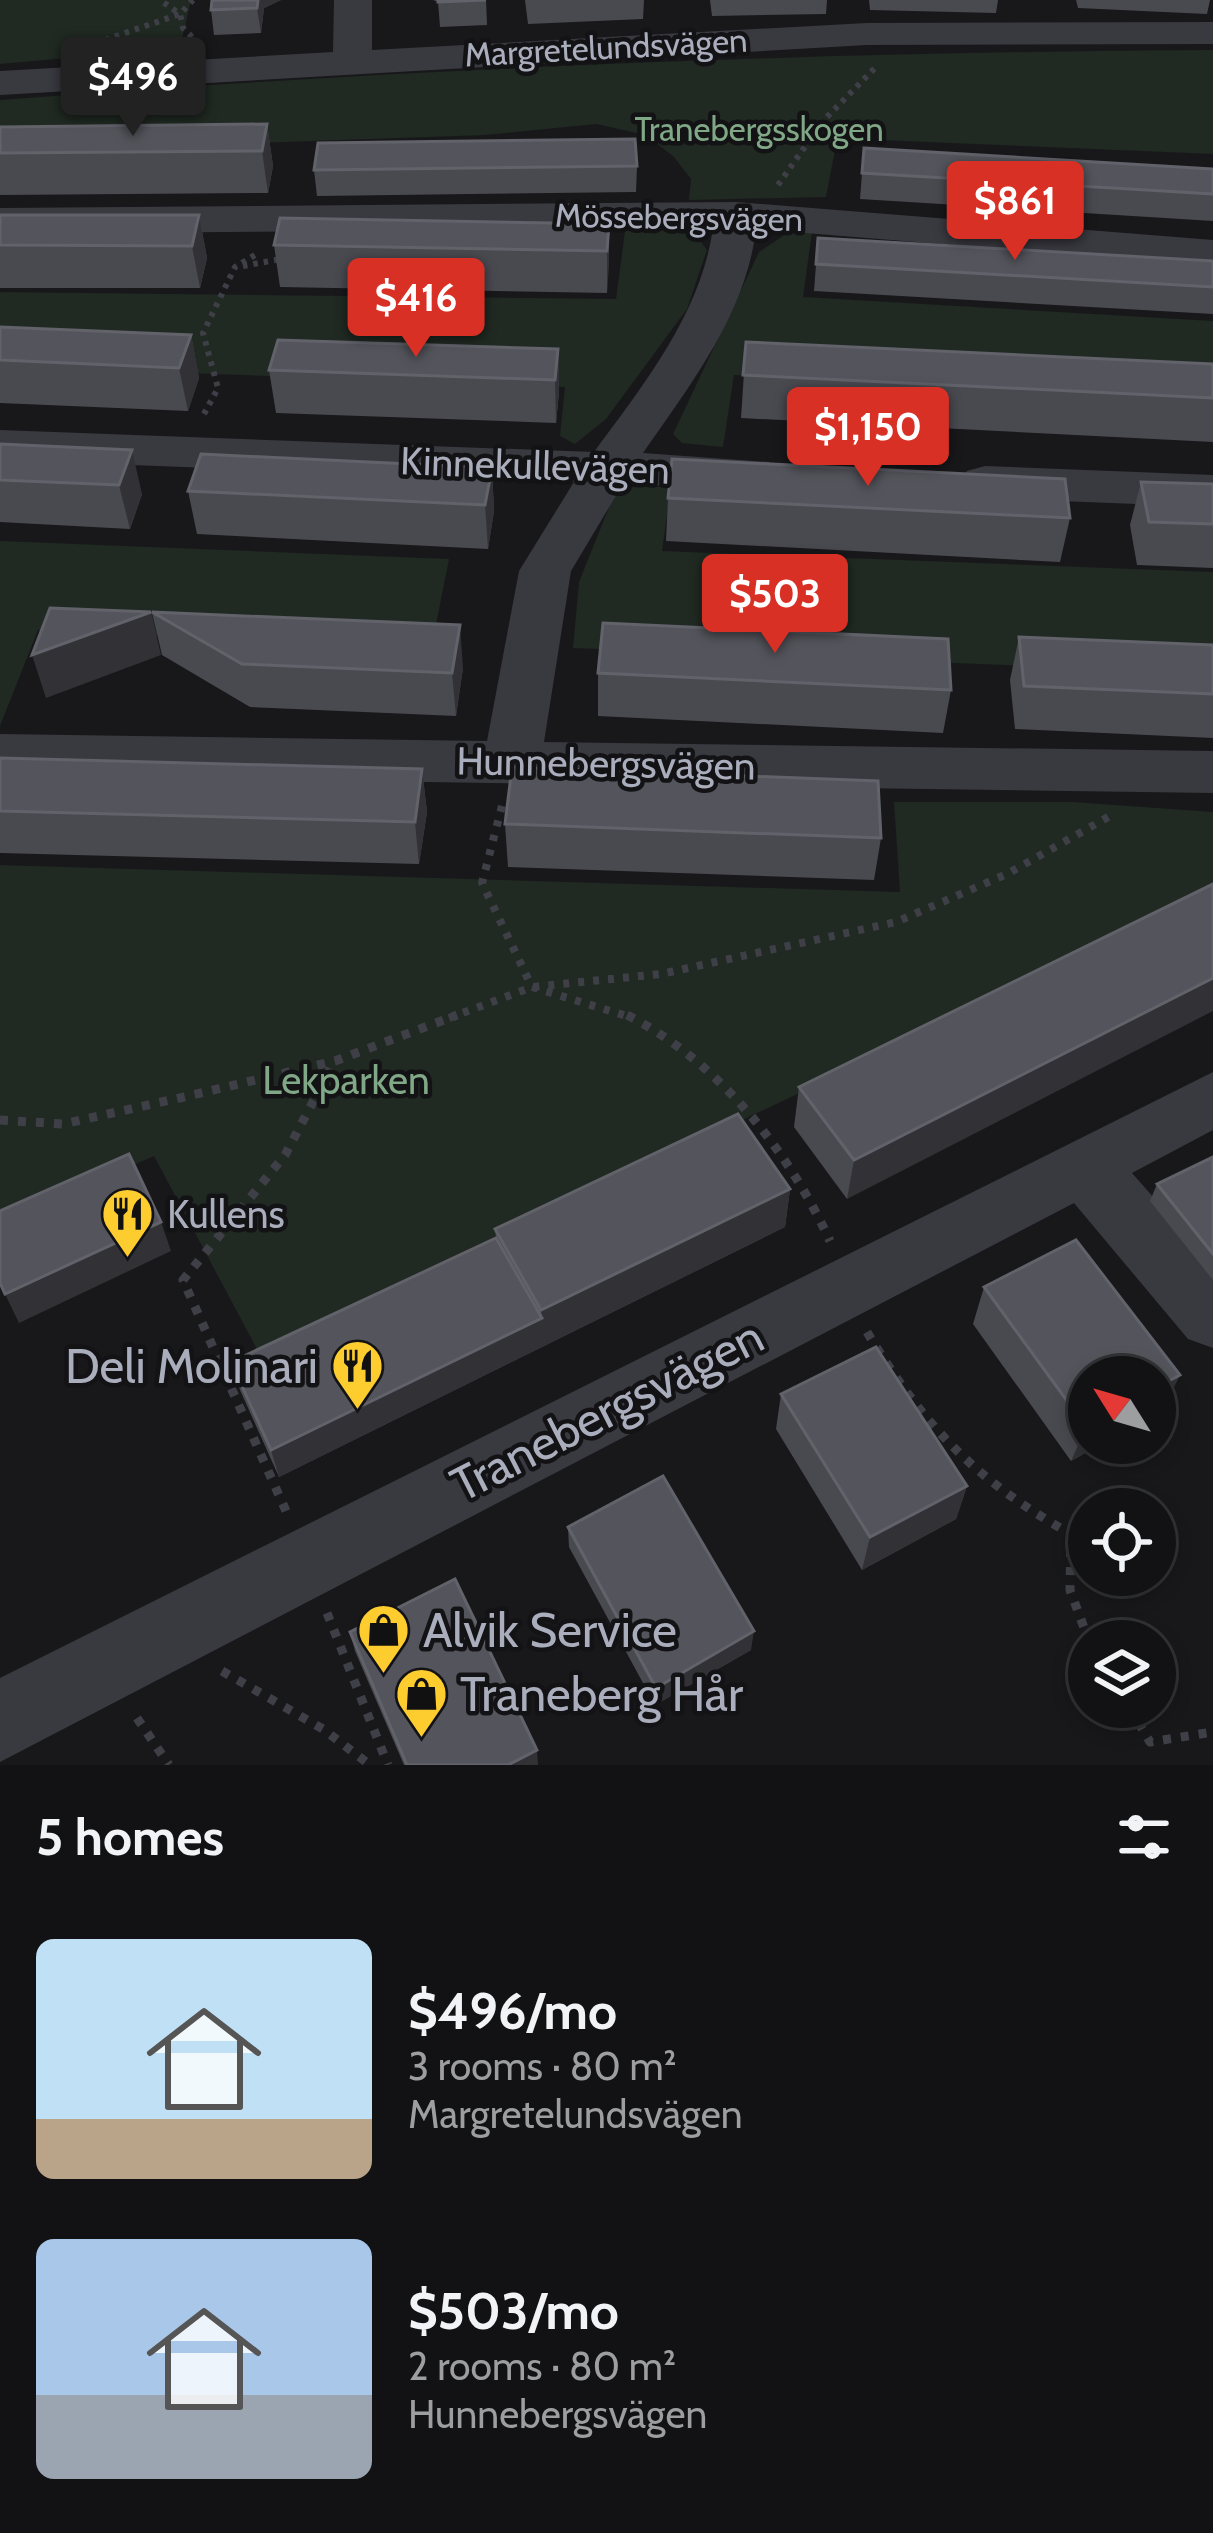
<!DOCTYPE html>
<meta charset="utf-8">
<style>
:root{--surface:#121214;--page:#1b1b1d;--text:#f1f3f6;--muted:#9c9ea0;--line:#313234;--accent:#d93025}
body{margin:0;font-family:Cabin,sans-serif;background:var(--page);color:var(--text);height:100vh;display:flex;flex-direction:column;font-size:45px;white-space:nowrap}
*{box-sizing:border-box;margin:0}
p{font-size:39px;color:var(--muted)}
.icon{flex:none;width:66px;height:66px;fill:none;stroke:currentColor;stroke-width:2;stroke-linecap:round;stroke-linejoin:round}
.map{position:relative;height:1765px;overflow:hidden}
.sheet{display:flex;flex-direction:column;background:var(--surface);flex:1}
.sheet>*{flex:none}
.needle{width:78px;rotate:307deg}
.controls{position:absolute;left:1068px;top:1356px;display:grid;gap:24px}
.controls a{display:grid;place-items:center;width:108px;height:108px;border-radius:50%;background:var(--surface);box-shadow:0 6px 18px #0003,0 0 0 3px var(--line);font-size:60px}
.price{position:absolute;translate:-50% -102px;padding:0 27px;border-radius:12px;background:var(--accent);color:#fff;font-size:39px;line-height:78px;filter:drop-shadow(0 3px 6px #0008)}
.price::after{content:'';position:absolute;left:50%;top:72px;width:36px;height:27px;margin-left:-18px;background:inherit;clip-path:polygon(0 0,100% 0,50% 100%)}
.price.on{background:#222;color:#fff}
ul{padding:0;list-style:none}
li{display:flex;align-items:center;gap:36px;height:300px;padding:0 36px}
li span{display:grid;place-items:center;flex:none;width:336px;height:240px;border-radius:18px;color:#555}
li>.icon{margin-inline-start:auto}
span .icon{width:144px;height:144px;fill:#fffc;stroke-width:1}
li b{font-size:51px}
h2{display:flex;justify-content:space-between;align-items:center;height:144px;padding:0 36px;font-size:51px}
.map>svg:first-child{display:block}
.green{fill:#202922}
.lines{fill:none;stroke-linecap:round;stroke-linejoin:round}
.path-far2{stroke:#3f4047;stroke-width:6;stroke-dasharray:4.5 6;stroke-linecap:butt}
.path-far1{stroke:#3f4047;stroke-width:8;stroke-dasharray:6 9;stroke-linecap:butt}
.path{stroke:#3f4047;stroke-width:9;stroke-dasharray:8 10;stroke-linecap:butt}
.minor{fill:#393940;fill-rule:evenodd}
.wall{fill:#494950}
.shaded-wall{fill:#313136}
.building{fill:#54545c;stroke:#61626a;stroke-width:3}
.labels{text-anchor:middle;stroke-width:9;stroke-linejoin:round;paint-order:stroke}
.far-street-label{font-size:33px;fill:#aaadbb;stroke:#131316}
.far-park-label{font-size:33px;fill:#80a786;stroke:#131316}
.street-label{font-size:39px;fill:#aaadbb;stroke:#131316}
.park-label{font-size:39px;fill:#80a786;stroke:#131316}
.poi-label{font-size:39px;fill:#aaadbb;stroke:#131316;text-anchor:start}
.near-poi-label{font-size:48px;fill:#aaadbb;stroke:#131316;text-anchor:start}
.near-street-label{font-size:48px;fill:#aaadbb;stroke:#131316}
</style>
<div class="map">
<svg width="1213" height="1765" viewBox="0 0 1213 1765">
<rect width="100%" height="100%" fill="#18181b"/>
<g class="green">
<polygon points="0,0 191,0 180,48 0,64"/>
<path d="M1213,50v104l-358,-15 -20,11 -9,47 -137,3 2,-21 -17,-22 -28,-22 -50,-11 -110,11 -486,17v-52c403,-31 808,-48 1213,-50z"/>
<polygon points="681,230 695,234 707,250 687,309 606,419 575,444 560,436 565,387 0,366 0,292 616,299 625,231"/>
<polygon points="812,232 803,297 1213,321 1213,393 734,375 723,447 682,443 673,434 759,252 786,234"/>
<polygon points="633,487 671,487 662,551 1213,572 1213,673 573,648 579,582 614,495"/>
<polygon points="0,541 449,559 431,650 38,630 0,726"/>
<polygon points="894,802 1073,802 1213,812 1213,898 257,1349 154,1156 0,1223 0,865 900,892"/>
</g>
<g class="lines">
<g class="path-far2">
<polyline points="192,37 183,28 180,14 193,0"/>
<polyline points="105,40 180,14 160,0"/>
<polyline points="778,185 823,121 875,68"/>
<polyline points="243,266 281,259"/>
<polyline points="204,414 218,388 203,333 235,267 255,255"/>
</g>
<g class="path-far1">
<polyline points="502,806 482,883 532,987 633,1018"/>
<polyline points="449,1018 532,987 661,974 896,922 1007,874 1110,816"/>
</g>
<g class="path">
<path d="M627,1015c91,46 161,135 203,226"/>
<polyline points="0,1120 63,1124 184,1097 335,1061 457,1015"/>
<path d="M867,1332c56,93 109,149 204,202l-1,56 19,51"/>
<polyline points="286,1511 183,1280 285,1155 334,1062"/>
<polyline points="327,1613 388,1765"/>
<polyline points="222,1671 323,1729 370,1765"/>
<polyline points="1129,1707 1150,1742 1213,1732"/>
<polyline points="137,1718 169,1765"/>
</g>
<g class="minor">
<polygon points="334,0 372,0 372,50 867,23 1213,22 1213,44 867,45 0,95 0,71 333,52"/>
<path d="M736,202l477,38v26l-457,-37c-10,85 -66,156 -113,224l126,9 7,11 -7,11 -18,5 -128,-5 -52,87 -27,171 669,9v42l-1213,-17v-42l487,7 32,-170 55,-89 -574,-22v-30l594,22c50,-68 107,-139 119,-224l-713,6v-26z"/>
<polygon points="985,466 1213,475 1213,507 985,498 967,493 960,482 967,471"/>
<polygon points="1213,1072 1213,1130 1132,1173 1213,1265 1213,1348 1188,1339 1074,1203 0,1762 0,1678"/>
</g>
</g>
<g class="wall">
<polygon points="212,0 281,0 264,8 261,33 214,35 211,10"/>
<polygon points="433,0 486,0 487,25 440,27 438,2"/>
<polygon points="525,0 644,0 643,19 528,24"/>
<polygon points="710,0 827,0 826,14 712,16"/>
<polygon points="869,0 998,0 996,13 870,10"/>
<polygon points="1076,0 1210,0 1207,14 1078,8"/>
<polygon points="267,124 273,166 268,193 0,195 0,127"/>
<polygon points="864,148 1213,169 1213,221 860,199"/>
<polygon points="637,166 636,192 317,196 314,170"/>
<polygon points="0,215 199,215 207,258 200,288 0,288"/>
<polygon points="609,224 607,293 280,287 274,245"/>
<polygon points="818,238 1213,261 1213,314 814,291"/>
<polygon points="0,327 191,335 199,378 188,411 0,403"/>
<polygon points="746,342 1213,364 1213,442 741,418"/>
<polygon points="558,349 559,392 556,423 276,413 269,370"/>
<polygon points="0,444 142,494 130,529 0,522"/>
<polygon points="492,468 494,511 488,549 197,534 188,491"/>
<polygon points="1141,482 1213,484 1213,568 1137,565 1130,525"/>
<polygon points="668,498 1070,518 1060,562 666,541"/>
<polygon points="152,612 463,668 456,716 250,707 162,655"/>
<polygon points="1019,637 1213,645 1213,738 1015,729 1010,680"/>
<polygon points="598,673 951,690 943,733 598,716"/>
<polygon points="0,758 422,769 427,812 419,864 0,853"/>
<polygon points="505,824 881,838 874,880 508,867"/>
<polygon points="1213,884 847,1199 794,1127 799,1087"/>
<polygon points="1213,1157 1213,1280 1150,1201 1157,1184"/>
<polygon points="790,1189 785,1227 279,1477 240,1390 231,1362 496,1238 495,1229"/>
<polygon points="984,1287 1163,1410 1089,1443 1103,1443 1071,1461 973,1324"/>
<polygon points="781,1394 967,1486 956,1519 862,1570 776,1429"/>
<polygon points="568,1527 751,1650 655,1705 569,1547"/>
<polygon points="350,1632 538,1765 404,1765 355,1651"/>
</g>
<g class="shaded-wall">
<polygon points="258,0 281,0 264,8 261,33 257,8"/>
<polygon points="267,124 273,166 268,193 262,151"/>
<polygon points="199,215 207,258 200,288 192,246"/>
<polygon points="609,224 609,266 607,293 607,251"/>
<polygon points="191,335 199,378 188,411 179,368"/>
<polygon points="558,349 559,392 556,423 555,380"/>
<polygon points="132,450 142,494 130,529 119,485"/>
<polygon points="492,468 494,511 488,549 485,505"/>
<polygon points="151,612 161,655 46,698 32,655"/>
<polygon points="460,625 463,668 456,716 452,673"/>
<polygon points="422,769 427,812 419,864 415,822"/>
<polygon points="1213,978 1213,1011 847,1199 854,1160"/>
<polygon points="790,1189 785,1227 279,1477 271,1450 542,1318 541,1310"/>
<polygon points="161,1222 171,1251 19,1323 5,1294"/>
<polygon points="1180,1375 1163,1410 1155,1414 1155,1388"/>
<polygon points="1089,1425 1089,1443 1103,1443 1071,1461 1086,1427"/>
<polygon points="967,1486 956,1519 862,1570 870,1537"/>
<polygon points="754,1631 751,1650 655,1705 656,1688"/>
<polygon points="537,1750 538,1765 508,1765"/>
</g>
<g class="building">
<polygon points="212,0 258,0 257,8 211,10"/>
<polygon points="438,0 486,0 438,2"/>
<polygon points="267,124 262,151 0,153 0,127"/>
<polygon points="635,139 637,166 314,170 318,143"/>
<polygon points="864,148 1213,169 1213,194 862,173"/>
<polygon points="0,215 199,215 192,246 0,245"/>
<polygon points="280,218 609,224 607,251 274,245"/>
<polygon points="818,238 1213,261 1213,287 816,264"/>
<polygon points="0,327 191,335 179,368 0,360"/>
<polygon points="278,340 558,349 555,380 269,370"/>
<polygon points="746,342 1213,364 1213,398 743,375"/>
<polygon points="0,444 132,450 119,485 0,480"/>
<polygon points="201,454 492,468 485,505 188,491"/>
<polygon points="672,459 1065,479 1070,518 668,498"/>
<polygon points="1141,482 1213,484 1213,524 1149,522"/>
<polygon points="50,608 151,612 32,655"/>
<polygon points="152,612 460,625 452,673 242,664"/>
<polygon points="603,623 948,639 951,690 598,673"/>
<polygon points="1019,637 1213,645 1213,694 1024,686"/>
<polygon points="0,758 422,769 415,822 0,811"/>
<polygon points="512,767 878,781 881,838 505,824"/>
<polygon points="1213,884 1213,978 854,1160 799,1087"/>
<polygon points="738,1114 790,1189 541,1310 495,1229"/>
<polygon points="129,1154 161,1222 5,1294 0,1283 0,1211"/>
<polygon points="1213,1157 1213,1254 1157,1184"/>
<polygon points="496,1238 542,1318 271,1450 231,1362"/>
<polygon points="1076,1240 1180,1375 1155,1388 1155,1377 1089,1377 1089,1425 1086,1427 984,1287"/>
<polygon points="876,1347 967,1486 870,1537 781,1394"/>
<polygon points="663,1476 754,1631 656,1688 568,1527"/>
<polygon points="455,1579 537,1750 508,1765 407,1765 350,1632"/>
</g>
<defs>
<symbol id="restaurant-pin" viewBox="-11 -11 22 30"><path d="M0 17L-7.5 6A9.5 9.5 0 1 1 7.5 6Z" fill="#fdcc2e" stroke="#131316"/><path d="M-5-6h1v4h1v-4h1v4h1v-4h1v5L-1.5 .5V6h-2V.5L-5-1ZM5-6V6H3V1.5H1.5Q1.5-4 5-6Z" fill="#111"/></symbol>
<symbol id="shop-pin" viewBox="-11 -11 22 30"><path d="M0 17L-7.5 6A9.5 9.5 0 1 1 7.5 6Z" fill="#fdcc2e" stroke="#131316"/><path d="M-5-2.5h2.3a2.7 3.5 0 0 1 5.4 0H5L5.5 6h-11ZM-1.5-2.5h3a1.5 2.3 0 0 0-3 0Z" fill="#111"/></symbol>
</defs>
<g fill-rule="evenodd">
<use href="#restaurant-pin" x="98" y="1184" width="59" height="81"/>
<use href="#restaurant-pin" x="328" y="1336" width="59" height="81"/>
<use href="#shop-pin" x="354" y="1600" width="59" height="81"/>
<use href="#shop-pin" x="392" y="1664" width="59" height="81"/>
</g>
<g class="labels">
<g class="far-street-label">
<text transform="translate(606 47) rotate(-3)" y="12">Margretelundsvägen</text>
<text transform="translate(679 217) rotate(1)" y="12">Mössebergsvägen</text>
</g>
<g class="far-park-label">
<text x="759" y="141">Tranebergsskogen</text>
</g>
<g class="street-label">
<text transform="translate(535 465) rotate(2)" y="14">Kinnekullevägen</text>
<text transform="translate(606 763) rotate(1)" y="14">Hunnebergsvägen</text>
</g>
<g class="park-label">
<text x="346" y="1094">Lekparken</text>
</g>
<g class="poi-label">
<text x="167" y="1228">Kullens</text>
</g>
<g class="near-poi-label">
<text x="318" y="1383" text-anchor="end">Deli Molinari</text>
<text x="423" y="1647">Alvik Service</text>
<text x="460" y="1711">Traneberg Hår</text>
</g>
<g class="near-street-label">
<text transform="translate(607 1410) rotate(-27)" y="17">Tranebergsvägen</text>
</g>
</g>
</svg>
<div class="controls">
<a><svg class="needle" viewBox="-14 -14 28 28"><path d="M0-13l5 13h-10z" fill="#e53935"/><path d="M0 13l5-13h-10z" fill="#9c9ea0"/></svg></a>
<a><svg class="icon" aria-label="locate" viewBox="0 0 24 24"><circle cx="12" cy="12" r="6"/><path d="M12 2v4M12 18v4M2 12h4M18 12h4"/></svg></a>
<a><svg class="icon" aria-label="layers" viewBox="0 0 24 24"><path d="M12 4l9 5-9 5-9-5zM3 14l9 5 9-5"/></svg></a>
</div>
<b class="price on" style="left:133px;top:139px">$496</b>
<b class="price" style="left:1015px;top:263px">$861</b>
<b class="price" style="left:416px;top:360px">$416</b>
<b class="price" style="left:868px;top:489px">$1,150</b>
<b class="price" style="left:775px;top:656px">$503</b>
</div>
<section class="sheet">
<h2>5 homes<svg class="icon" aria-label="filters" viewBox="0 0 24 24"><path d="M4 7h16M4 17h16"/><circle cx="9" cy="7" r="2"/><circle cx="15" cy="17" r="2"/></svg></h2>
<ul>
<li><span style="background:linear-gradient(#bfe0f5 75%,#b9a48a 0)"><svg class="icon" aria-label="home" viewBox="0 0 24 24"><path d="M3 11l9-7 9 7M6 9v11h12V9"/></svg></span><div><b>$496/mo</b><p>3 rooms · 80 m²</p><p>Margretelundsvägen</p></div></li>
<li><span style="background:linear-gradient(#a9c7e8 65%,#9aa5b1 0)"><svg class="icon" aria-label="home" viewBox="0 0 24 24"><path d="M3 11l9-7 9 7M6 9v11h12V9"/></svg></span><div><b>$503/mo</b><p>2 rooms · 80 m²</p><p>Hunnebergsvägen</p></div></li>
</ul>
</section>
